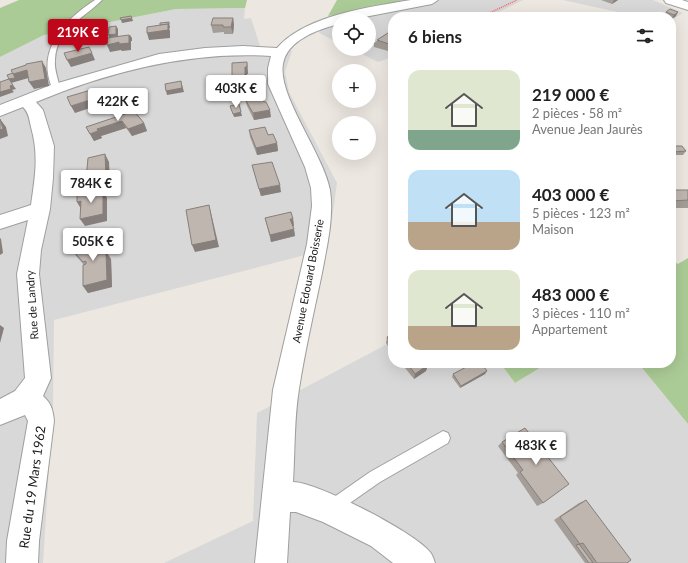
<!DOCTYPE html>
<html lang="fr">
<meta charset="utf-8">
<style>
:root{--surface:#fff;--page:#f2f2f2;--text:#222;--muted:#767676;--accent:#c0061b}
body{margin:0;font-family:Lato,sans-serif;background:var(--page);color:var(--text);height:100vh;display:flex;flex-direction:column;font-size:15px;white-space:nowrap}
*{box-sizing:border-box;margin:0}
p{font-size:13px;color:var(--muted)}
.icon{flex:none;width:22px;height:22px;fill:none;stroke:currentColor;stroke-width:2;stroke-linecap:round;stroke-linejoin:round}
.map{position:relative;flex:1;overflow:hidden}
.details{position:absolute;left:388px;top:12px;width:288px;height:356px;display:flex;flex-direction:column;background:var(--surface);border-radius:16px;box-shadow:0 4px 16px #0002}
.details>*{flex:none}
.controls{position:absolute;left:332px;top:12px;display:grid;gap:8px}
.controls a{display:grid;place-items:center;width:44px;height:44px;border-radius:50%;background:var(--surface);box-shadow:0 4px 16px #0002;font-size:20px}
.price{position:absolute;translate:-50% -34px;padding:0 9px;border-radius:4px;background:#fff;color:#222;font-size:13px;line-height:26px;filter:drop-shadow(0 1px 2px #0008)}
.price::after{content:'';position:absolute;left:50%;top:24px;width:12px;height:9px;margin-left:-6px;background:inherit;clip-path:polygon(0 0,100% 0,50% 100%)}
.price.selected{background:var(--accent);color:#fff}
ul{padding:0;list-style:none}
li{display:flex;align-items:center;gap:12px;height:100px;padding:0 20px}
li span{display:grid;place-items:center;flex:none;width:112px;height:80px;border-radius:12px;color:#555}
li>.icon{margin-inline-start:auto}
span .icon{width:48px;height:48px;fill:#fffc;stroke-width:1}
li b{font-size:17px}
h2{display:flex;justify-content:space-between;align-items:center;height:48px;padding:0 20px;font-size:17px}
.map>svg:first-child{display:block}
.residential{fill:#d9d8d8}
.forest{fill:#abcb96}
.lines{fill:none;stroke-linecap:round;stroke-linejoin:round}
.lane-casing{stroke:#9f9f9f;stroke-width:2}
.street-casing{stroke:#9f9f9f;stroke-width:2}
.path{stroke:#f5686a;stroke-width:1.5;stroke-dasharray:1 1;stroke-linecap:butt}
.lane{fill:#fff;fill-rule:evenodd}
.street{fill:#fff;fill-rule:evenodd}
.wall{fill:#a59d97}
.shaded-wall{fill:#867f7b}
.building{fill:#c0b6b0;stroke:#867f7b}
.labels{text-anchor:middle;stroke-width:3;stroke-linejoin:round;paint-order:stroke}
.street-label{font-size:11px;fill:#1b1b1b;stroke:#fff}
.near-street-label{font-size:13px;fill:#1b1b1b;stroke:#fff}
</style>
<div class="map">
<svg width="688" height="563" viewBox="0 0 688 563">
<rect width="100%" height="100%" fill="#ece7e0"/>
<g class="residential">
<polygon points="413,0 523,0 489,17 393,17 393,57 378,62 352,49 369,49 369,19 339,19 339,43 319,33 328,16"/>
<polygon points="563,0 653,0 683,13 671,20 671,17 632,17 622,13"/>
<polygon points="245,8 244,19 251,18 260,46 292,51 285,72 289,92 337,183 328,249 54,320 53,405 43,563 0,563 0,57 44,35 176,9"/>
<polygon points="393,341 393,363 500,363 515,383 548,363 638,363 688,424 688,563 164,563 253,521 257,413"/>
</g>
<g class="forest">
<polygon points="19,0 247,0 245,8 176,9 44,35 0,57 0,8"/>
<polygon points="337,0 413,0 328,16"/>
<polygon points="688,258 688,424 638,363 671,363 671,259 678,264"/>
<polygon points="500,363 548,363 515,383"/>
</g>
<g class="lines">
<defs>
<g id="lane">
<path d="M95,0h7c-18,18 -46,30 -47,60 -1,9 3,19 5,28l-7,2c-18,-39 11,-70 42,-90z"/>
<polygon points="443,431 448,433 450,438 448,443 380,482 337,512 332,514 327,512 325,507 327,502 370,472"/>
</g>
<g id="street">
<path d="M411,0h27l-6,4 -78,15h-15v5c-20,5 -52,16 -56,40 -6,31 40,89 47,126 4,27 -3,56 -8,83 -8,39 -17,77 -23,116 -5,30 -4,62 -6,93 24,0 121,50 137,70 2,2 4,8 5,11h-42l-22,-17 -48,-24 -27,-10h-6l-3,51h-32l18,-173 34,-146 5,-38 -1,-18 -6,-21 -37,-83v-16l3,-12c-81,-5 -160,15 -235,46l7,8 11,36 -1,32 -3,31 -9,41 -2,24 12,104 -8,18c8,7 10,14 11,25l-15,120 -1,22h-32l1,-22 21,-120 -3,-6 -25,10v-26l15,-8 10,-13 -8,-104 11,-54 -28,9v-14l31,-10c4,-28 8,-50 0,-78 -2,-8 -2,-14 -8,-20l-23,9v-11l51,-20 108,-31 46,-6 38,-2 34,2c29,-33 93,-41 134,-48z"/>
<polygon points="664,0 682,0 688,2 688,10 666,3"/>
</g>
</defs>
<use href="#lane" class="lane-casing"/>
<use href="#street" class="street-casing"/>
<polyline class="path" points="481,17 517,0"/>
<use href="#lane" class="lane"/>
<use href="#street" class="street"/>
</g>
<g class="wall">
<polygon points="601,0 618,0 612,4"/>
<polygon points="666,12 676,16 672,19 671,17 668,17 664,16"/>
<polygon points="233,18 234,25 233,34 224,34 224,32 213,33 211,25"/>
<polygon points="391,31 388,51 374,47 374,43"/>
<polygon points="247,62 248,74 247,74 247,83 234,84 232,77"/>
<polygon points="245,99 271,117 254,120 247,106"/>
<polygon points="134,111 144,123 147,131 132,136 126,128 101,136 102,138 94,141 86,127"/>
<polygon points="249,130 268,135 277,143 278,151 257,155 250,137"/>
<polygon points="671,146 686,151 683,155 671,155"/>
<polygon points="252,165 281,192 261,196"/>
<rect x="671" y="190" width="17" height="18"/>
<polygon points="265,218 293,219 294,226 293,226 295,236 271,242"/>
<polygon points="72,250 106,252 111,259 112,287 88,293 83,286 84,265 77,257"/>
<polygon points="393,334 393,353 386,343 387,337"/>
<polygon points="401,363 430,363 428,364 426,371 414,379"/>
<polygon points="464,363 481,363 485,374 460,388 452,377 453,374 467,367"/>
<polygon points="525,428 543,503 537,506 516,475 518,473 498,446 502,442"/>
<polygon points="586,500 627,563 585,563 554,520 579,503"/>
</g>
<g class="shaded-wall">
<polygon points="614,0 618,0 612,4"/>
<polygon points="678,12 676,16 672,19 674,15"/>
<polygon points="132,18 133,21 122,23 121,20"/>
<polygon points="233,18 234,25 233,34 231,27"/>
<polygon points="169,22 170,28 169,28 170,31 170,38 149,40 147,33"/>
<polygon points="102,24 103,28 103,31 96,32 95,29"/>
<polygon points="116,26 118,29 118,37 110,38 108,35"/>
<polygon points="129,35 130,35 132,38 132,41 131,41 131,50 122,51 121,50 110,52 107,45 119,42"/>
<polygon points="393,41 393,47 388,51 389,44"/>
<polygon points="92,53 95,60 71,67 67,60"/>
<polygon points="42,61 46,68 49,86 34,89 29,82"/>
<polygon points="247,62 248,74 247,74 247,83 245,76 245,67"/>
<polygon points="27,70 32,77 11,83 9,79 13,74"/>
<polygon points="181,81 184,92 167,95 166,91"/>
<polygon points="13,85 16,89 12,90 14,92 0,97 0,92 10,86"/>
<polygon points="96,98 99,105 75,113 71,106"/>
<polygon points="270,110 271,117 254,120 253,113"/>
<polygon points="241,112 242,116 234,117 233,114"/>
<polygon points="0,119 6,127 8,136 0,139"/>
<polygon points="122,121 126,128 101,136 102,138 94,141 90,134 97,129"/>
<polygon points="144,123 147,131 132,136 128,129"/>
<polygon points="277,143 278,151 257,155 256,148"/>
<polygon points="105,154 109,162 110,183 90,187 86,179"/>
<polygon points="280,185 281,192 261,196 259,189"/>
<polygon points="103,191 107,198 107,221 85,226 80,219"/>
<polygon points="81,201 81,209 77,202"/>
<polygon points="209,205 211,213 219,247 195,252 192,245"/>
<polygon points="290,219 293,219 294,226 291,226"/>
<polygon points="294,229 295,236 271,242 270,235"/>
<polygon points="0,238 1,239 3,253 0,255"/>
<polygon points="106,252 111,259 112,287 88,293 83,286"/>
<polygon points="0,325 4,328 0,343"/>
<polygon points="428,365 426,371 414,379 415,374"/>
<polygon points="487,371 485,374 460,388 461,386"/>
</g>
<g class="building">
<polygon points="670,9 678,12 674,15 666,12"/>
<polygon points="432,14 437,17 425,17"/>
<polygon points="131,16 132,18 121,20 120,18"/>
<polygon points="213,18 233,18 231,27 223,27 223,25 211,25"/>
<polygon points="169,22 169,24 160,25 160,23"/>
<polygon points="102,24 102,28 95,29 95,26"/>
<polygon points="168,24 168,30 147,33 147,27"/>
<polygon points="116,26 116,34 108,35 109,27"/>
<polygon points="391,31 393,31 393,41 389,44 377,40"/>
<polygon points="129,35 129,43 119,44 119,42 107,45 107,38"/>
<polygon points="89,47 92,53 67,60 64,53"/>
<polygon points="42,61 45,79 29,82 27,70 13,74 11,70 26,65 26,64"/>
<polygon points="247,62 247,67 245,67 245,76 232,77 232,63"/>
<polygon points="13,73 15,78 9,79 13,85 10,86 11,89 0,92 0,82 9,79 7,75"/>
<polygon points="181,81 182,88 166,91 165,84"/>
<polygon points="91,90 96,98 71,106 67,97"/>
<polygon points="261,96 264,102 266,102 270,110 253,113 245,99"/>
<polygon points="239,104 241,112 233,114 230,106"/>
<polygon points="134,111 144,123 128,129 122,121 97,129 98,131 90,134 86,127"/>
<polygon points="0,119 3,129 0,130"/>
<polygon points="265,127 268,135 273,134 277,143 256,148 249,130"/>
<polygon points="671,146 682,146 686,151 673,152 671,149"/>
<polygon points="105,154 106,176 86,179 88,158"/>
<polygon points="272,162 280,185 259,189 252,165"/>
<polygon points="671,190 688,190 688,200 672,201 671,199"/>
<polygon points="103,191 103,214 80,219 81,201 77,202 77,195"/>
<polygon points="209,205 216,240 192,245 186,210"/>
<polygon points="291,212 293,219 290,219 294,229 270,235 265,218"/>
<polygon points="92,238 106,252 107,280 83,286 83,265 86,264 86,261 83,262 72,250"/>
<polygon points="393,334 393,345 387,337"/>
<polygon points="407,363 427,363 428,365 415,374"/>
<polygon points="468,363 481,363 487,371 461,386 453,374 470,365"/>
<polygon points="525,428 569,484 543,503 520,472 523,470 502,442"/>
<polygon points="586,500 631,560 627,563 597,563 583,543 580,544 560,517"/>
<polygon points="579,544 593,563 589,563 576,545 580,544"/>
</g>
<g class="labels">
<g class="street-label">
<text transform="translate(308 281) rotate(-79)" y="4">Avenue Edouard Boisserie</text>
<text transform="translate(32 305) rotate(-94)" y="4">Rue de Landry</text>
</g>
<g class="near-street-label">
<text transform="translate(32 487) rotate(-82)" y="5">Rue du 19 Mars 1962</text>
</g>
</g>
</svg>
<div class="controls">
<a><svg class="icon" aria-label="locate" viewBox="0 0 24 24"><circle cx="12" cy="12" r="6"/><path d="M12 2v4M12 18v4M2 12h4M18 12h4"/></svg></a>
<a>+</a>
<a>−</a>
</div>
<b class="price selected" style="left:78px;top:53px">219K €</b>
<b class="price" style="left:236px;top:109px">403K €</b>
<b class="price" style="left:118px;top:122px">422K €</b>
<b class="price" style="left:91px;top:204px">784K €</b>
<b class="price" style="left:93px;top:262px">505K €</b>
<b class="price" style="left:536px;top:466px">483K €</b>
<section class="details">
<h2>6 biens<svg class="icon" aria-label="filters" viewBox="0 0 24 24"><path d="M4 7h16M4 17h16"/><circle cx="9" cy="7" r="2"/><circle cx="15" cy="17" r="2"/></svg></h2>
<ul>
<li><span style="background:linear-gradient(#dfe7d0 75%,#7fa58c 0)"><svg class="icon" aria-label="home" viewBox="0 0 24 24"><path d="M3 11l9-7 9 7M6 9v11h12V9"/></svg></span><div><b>219 000 €</b><p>2 pièces · 58 m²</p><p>Avenue Jean Jaurès</p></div></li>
<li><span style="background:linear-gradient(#bfe0f5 65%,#b9a48a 0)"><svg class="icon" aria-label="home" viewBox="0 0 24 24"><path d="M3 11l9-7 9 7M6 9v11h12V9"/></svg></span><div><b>403 000 €</b><p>5 pièces · 123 m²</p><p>Maison</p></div></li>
<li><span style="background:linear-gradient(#dfe7d0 70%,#b9a48a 0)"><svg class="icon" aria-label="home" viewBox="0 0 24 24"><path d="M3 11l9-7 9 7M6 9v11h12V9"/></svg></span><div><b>483 000 €</b><p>3 pièces · 110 m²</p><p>Appartement</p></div></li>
</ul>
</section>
</div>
